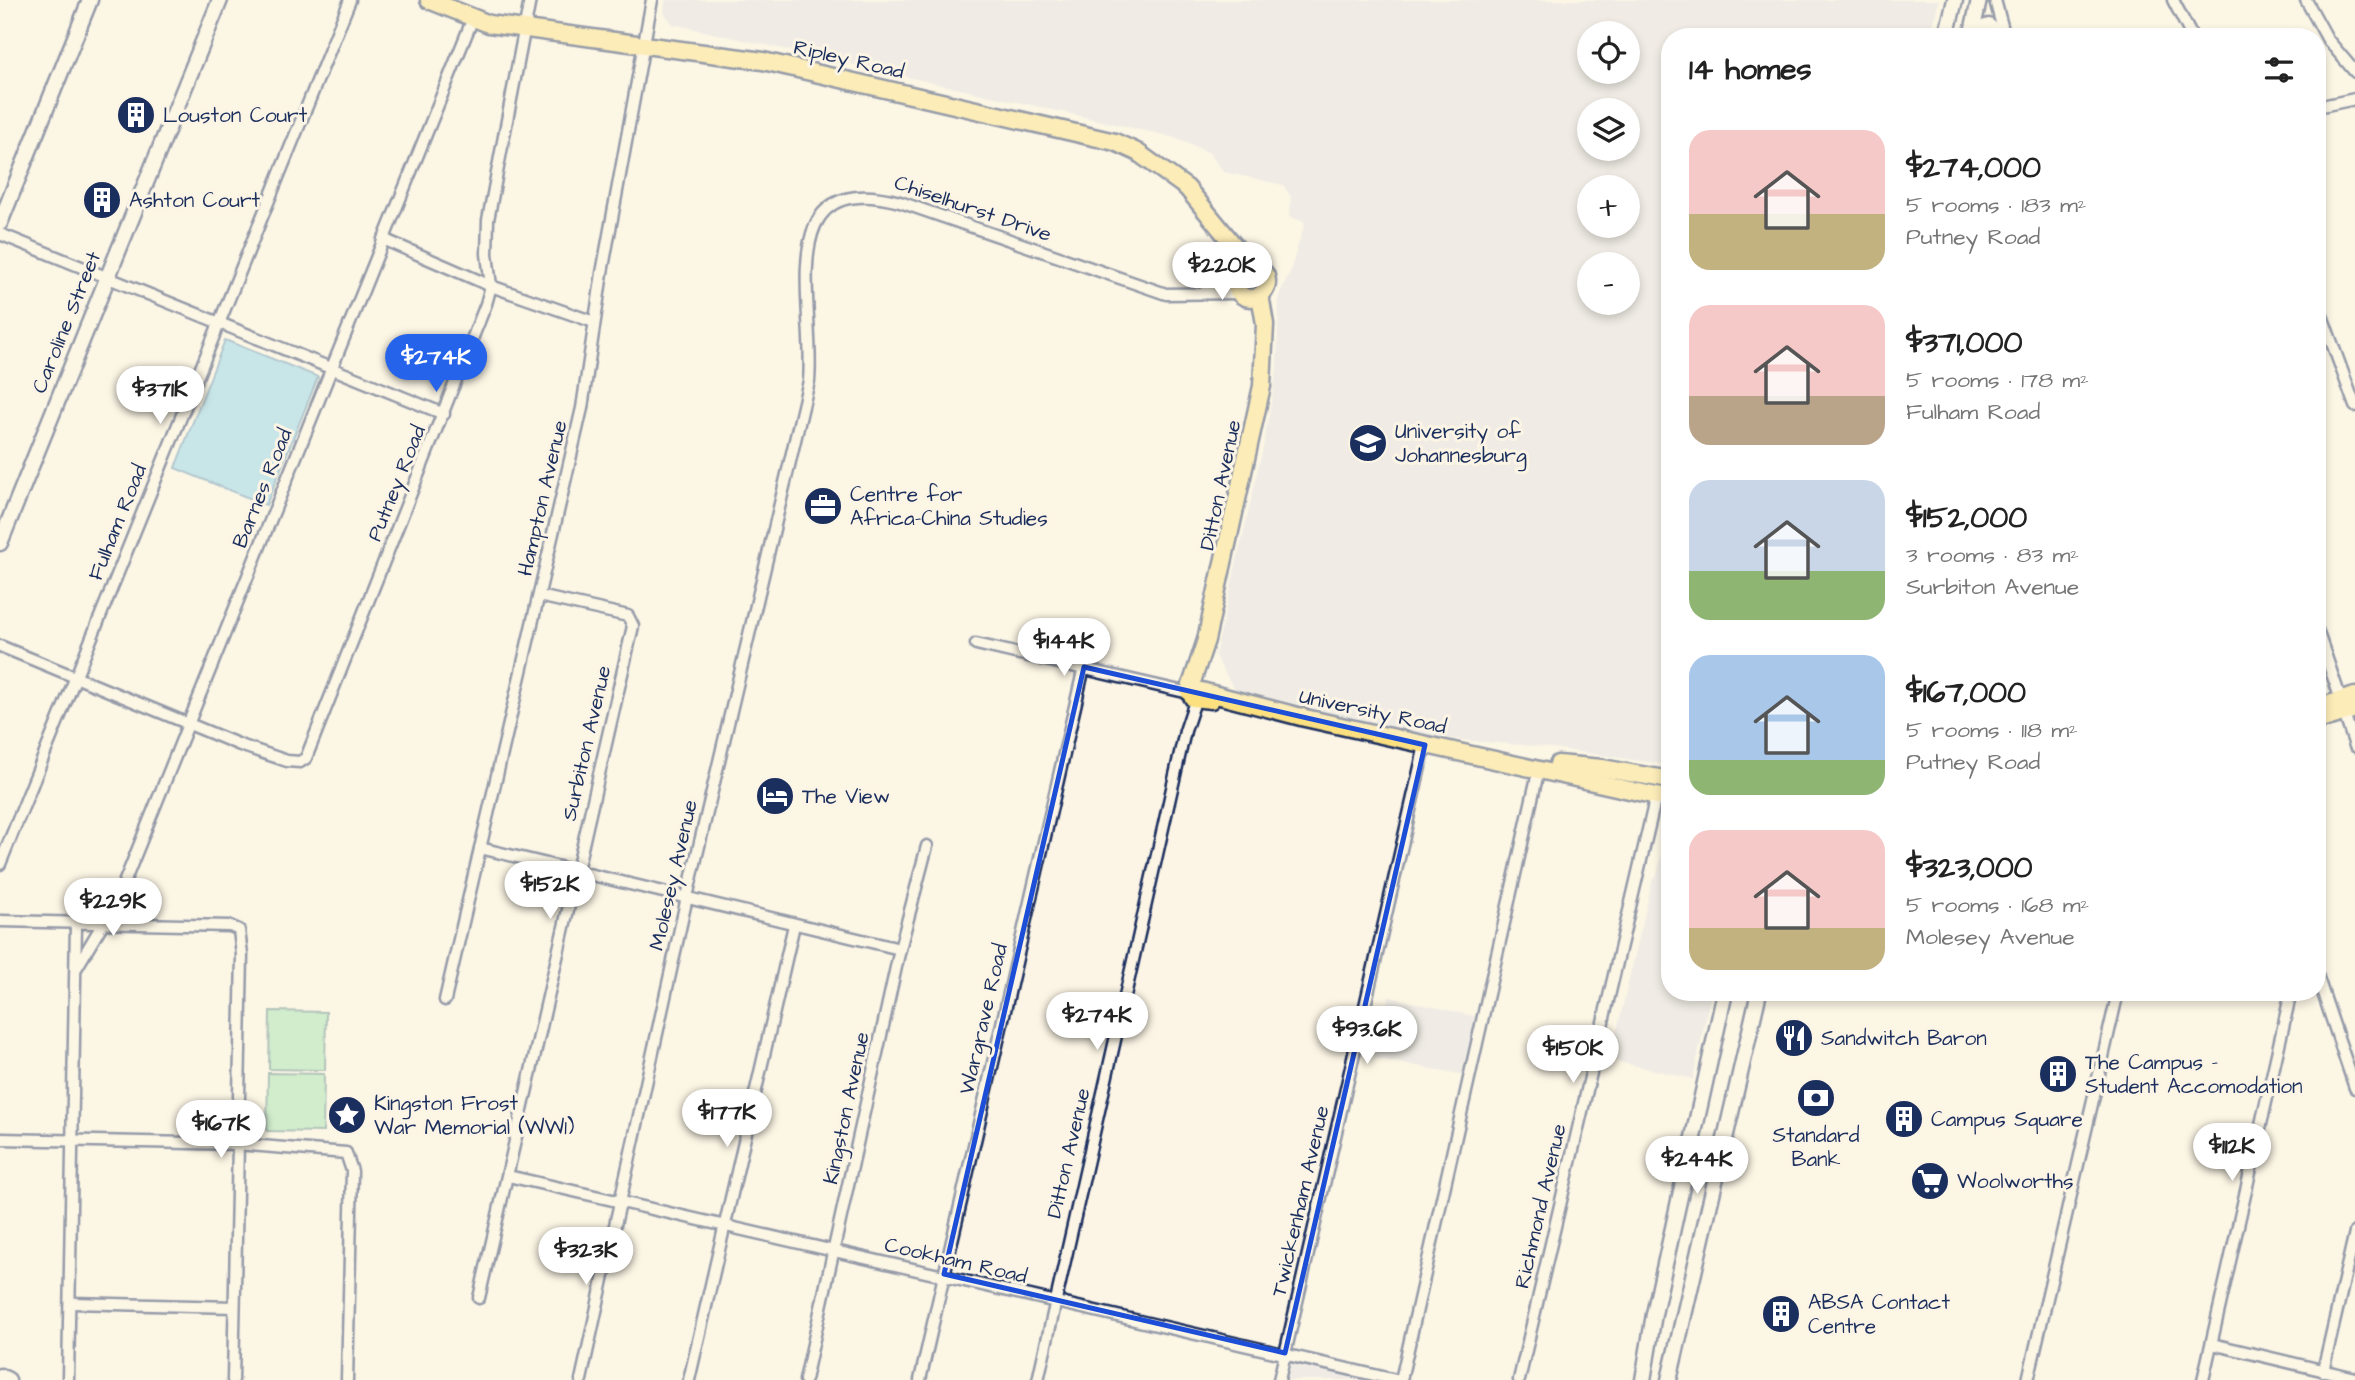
<!DOCTYPE html>
<meta charset="utf-8">
<style>
:root{--surface:#fff;--page:#f6f6f6;--text:#222;--muted:#767676;--accent:#2563eb}
body{margin:0;font-family:"Architects Daughter",sans-serif;background:var(--page);color:var(--text);height:100vh;display:flex;flex-direction:column;font-size:26px;white-space:nowrap}
*{box-sizing:border-box;margin:0}
p{font-size:23px;color:var(--muted)}
.icon{flex:none;width:38px;height:38px;fill:none;stroke:currentColor;stroke-width:2;stroke-linecap:round;stroke-linejoin:round}
.map{position:relative;flex:1;overflow:hidden}
.drawer{position:absolute;left:1661px;top:28px;width:665px;height:973px;display:flex;flex-direction:column;background:var(--surface);border-radius:28px;box-shadow:0 4px 10px #0003}
.drawer>*{flex:none}
.tools{position:absolute;left:1577px;top:21px;display:grid;gap:14px}
.tools a{display:grid;place-items:center;width:63px;height:63px;border-radius:50%;background:var(--surface);box-shadow:0 4px 10px #0003;font-size:35px}
.price{position:absolute;translate:-50% -60px;padding:0 16px;border-radius:24px;background:#fff;color:#222;font-size:23px;line-height:46px;filter:drop-shadow(0 2px 4px #0008)}
.price::after{content:'';position:absolute;left:50%;top:42px;width:21px;height:16px;margin-left:-10px;background:inherit;clip-path:polygon(0 0,100% 0,50% 100%)}
.price.current{background:var(--accent);color:#fff}
ul{padding:0;list-style:none}
li{display:flex;align-items:center;gap:21px;height:175px;padding:0 28px}
li span{display:grid;place-items:center;flex:none;width:196px;height:140px;border-radius:21px;color:#555}
li>.icon{margin-inline-start:auto}
span .icon{width:84px;height:84px;fill:#fffc;stroke-width:1}
li b{font-size:30px}
h2{display:flex;justify-content:space-between;align-items:center;height:84px;padding:0 28px;font-size:30px}
.map>svg:first-child{display:block}
.built{fill:#e2e1e4;fill-rule:evenodd}
.grass{fill:#9ee2ae;stroke:#5c8886;stroke-width:2}
.water{fill:#8ad3ec;stroke:#5e91b3;stroke-width:2}
.lines{fill:none;stroke-linecap:round;stroke-linejoin:round}
.street-casing{stroke:#1b2f5e;stroke-width:15}
.secondary-casing{stroke:#1b2f5e;stroke-width:19}
.primary-casing{stroke:#1b2f5e;stroke-width:21}
.street{stroke:#fcf5e5;stroke-width:10}
.secondary{stroke:#fcf5e5;stroke-width:14}
.primary{stroke:#fce080;stroke-width:16}
.marked{fill:none;stroke:#1d4ed8;stroke-width:5;stroke-linejoin:round}
.labels{text-anchor:middle;stroke-width:6;stroke-linejoin:round;paint-order:stroke}
.street-label{font-size:21px;fill:#1b2f5e;stroke:#fcf5e5}
.poi-label{font-size:21px;fill:#1b2f5e;stroke:#fcf5e5;text-anchor:start}
</style>
<div class="map">
<svg width="2355" height="1380" viewBox="0 0 2355 1380">
<rect width="100%" height="100%" fill="#fcf5e5"/>
<filter id="ink" filterUnits="userSpaceOnUse"><feTurbulence type="fractalNoise" baseFrequency=".0143" numOctaves="2"/><feDisplacementMap in="SourceGraphic" scale="14" xChannelSelector="R" yChannelSelector="G"/><feConvolveMatrix kernelMatrix="1 2 1 2 8 2 1 2 1" color-interpolation-filters="sRGB"/></filter>
<g filter="url(#ink)">
<g class="built">
<path d="M665,0h1274l-9,37h-260l-1,728 -124,-18 -97,-8 -212,-47 -21,-36 49,-212 13,-76 2,-73 11,-23 15,-50 -16,-5 2,-20 -8,-12 -59,-13 -16,-20 -36,-15 -499,-113 -9,-11zM1589,33h39v39h-39zM1589,110h39v39h-39zM1628,187v39h-39v-39zM1589,264h39v39h-39z"/>
<polygon points="1669,825 1670,992 1711,992 1693,1079 1610,1060 1653,878 1656,878"/>
<polygon points="1389,997 1483,1018 1470,1076 1374,1058"/>
<polygon points="1285,1353 1396,1380 1279,1380"/>
</g>
<g class="grass">
<polygon points="270,1011 326,1012 325,1070 269,1069"/>
<polygon points="268,1073 324,1074 323,1132 267,1131"/>
</g>
<polygon class="water" points="225,340 318,377 266,505 175,468"/>
<g class="lines">
<defs>
<g id="street">
<polyline points="1995,0 2005,37"/>
<polyline points="2173,0 2192,37"/>
<polyline points="2306,0 2328,40 2355,72"/>
<polyline points="1972,29 1989,24 2004,36"/>
<polyline points="2317,107 2355,99"/>
<polyline points="0,234 444,414"/>
<polyline points="383,239 491,286 594,322"/>
<polyline points="1201,293 1235,281"/>
<polyline points="2317,302 2355,406"/>
<polyline points="2317,630 2341,700"/>
<polyline points="976,644 1189,693"/>
<polyline points="0,646 240,745 287,761 300,762 306,758 486,304 491,286 487,254 488,220 530,0"/>
<polyline points="2344,713 2355,746"/>
<polyline points="480,848 900,949"/>
<polyline points="0,864 350,0"/>
<polyline points="0,921 230,926 239,930 242,955 233,1380"/>
<polyline points="77,967 118,898 473,18"/>
<polyline points="2317,975 2355,1088"/>
<polyline points="445,1000 582,408 602,273 652,0"/>
<polyline points="0,1139 237,1144 346,1153 352,1171 347,1380"/>
<polyline points="508,1176 1396,1380"/>
<polyline points="479,1298 633,626 628,616 539,596"/>
<polyline points="71,1303 234,1307"/>
<polyline points="2212,1344 2355,1378"/>
<polyline points="2323,1371 2355,1232"/>
<polyline points="68,1380 76,924"/>
<path d="M581,1380l106,-483 122,-516c7,-76 -39,-213 91,-179l266,92 73,-1"/>
<polyline points="689,1380 794,925"/>
<polyline points="805,1380 900,949 927,846"/>
<polyline points="920,1380 1084,667"/>
<polyline points="1038,1380 1185,731 1196,698"/>
<polyline points="1279,1380 1425,745"/>
<polyline points="1401,1380 1539,768"/>
<polyline points="1519,1380 1656,796"/>
<polyline points="2028,1380 2118,992"/>
<polyline points="2203,1380 2291,992"/>
</g>
<g id="secondary">
<polyline points="1946,37 1955,0"/>
<polyline points="1971,37 1979,0"/>
<polyline points="0,223 90,0"/>
<polyline points="0,543 220,0"/>
<polyline points="0,1376 8,1380"/>
<polyline points="1643,1380 1654,1314 1725,992"/>
<polyline points="1669,1380 1759,992"/>
</g>
<g id="primary">
<polyline points="429,0 489,24 763,61 1115,142 1137,152 1187,188 1250,265"/>
<circle cx="1251" cy="282" r="16"/>
<polyline points="1201,691 1305,718 1670,799"/>
<polyline points="1211,700 1193,698 1189,691 1206,640 1262,386 1265,324 1260,295"/>
<polyline points="2317,708 2355,696"/>
<polyline points="2317,721 2355,709"/>
<polyline points="1558,764 1602,768 1670,780"/>
</g>
</defs>
<use href="#street" class="street-casing"/>
<use href="#secondary" class="secondary-casing"/>
<use href="#primary" class="primary-casing"/>
<use href="#street" class="street"/>
<use href="#secondary" class="secondary"/>
<use href="#primary" class="primary"/>
</g>
</g>
<path d="M0 0H2355V1380H0ZM1084,667l341,78 -140,608 -341,-79z" fill="#fcf5e5" fill-opacity=".55" fill-rule="evenodd"/>
<path class="marked" d="M1084,667l341,78 -140,608 -341,-79z"/>
<defs>
<symbol id="building-disc" viewBox="-11 -11 22 22"><circle r="9.5" fill="#1b2f5e" stroke="#fcf5e5"/><path d="M-4-6H4V6H1V3H-1V6H-4ZM-2.5-4.3h1.7v1.8h-1.7ZM.8-4.3h1.7v1.8H.8ZM-2.5-1h1.7V.8h-1.7ZM.8-1h1.7V.8H.8Z" fill="#fff"/></symbol>
<symbol id="university-disc" viewBox="-11 -11 22 22"><circle r="9.5" fill="#1b2f5e" stroke="#fcf5e5"/><path d="M0-5L7-2L0 1L-7-2ZM-4 1L0 2.5L4 1V4Q0 6-4 4Z" fill="#fff"/></symbol>
<symbol id="office-disc" viewBox="-11 -11 22 22"><circle r="9.5" fill="#1b2f5e" stroke="#fcf5e5"/><path d="M-6-3h4V-5.5h4V-3h4V5H-6ZM-1-4.5V-3h2v-1.5ZM-6 0V1H6V0Z" fill="#fff"/></symbol>
<symbol id="hotel-disc" viewBox="-11 -11 22 22"><circle r="9.5" fill="#1b2f5e" stroke="#fcf5e5"/><path d="M-6-4.5h1.5V1H6V5H4.5V3h-9V5H-6ZM-4 0a1.8 1.8 0 1 1 3.6 0ZM.5 0V-2.5h3Q6-2.5 6 0Z" fill="#fff"/></symbol>
<symbol id="restaurant-disc" viewBox="-11 -11 22 22"><circle r="9.5" fill="#1b2f5e" stroke="#fcf5e5"/><path d="M-5-6h1v4h1v-4h1v4h1v-4h1v5L-1.5 .5V6h-2V.5L-5-1ZM5-6V6H3V1.5H1.5Q1.5-4 5-6Z" fill="#fff"/></symbol>
<symbol id="bank-disc" viewBox="-11 -11 22 22"><circle r="9.5" fill="#1b2f5e" stroke="#fcf5e5"/><path d="M-6-4H6V4H-6ZM0-2.3a2.3 2.3 0 1 0 0 4.6a2.3 2.3 0 1 0 0-4.6Z" fill="#fff"/></symbol>
<symbol id="sight-disc" viewBox="-11 -11 22 22"><circle r="9.5" fill="#1b2f5e" stroke="#fcf5e5"/><path d="M0-6L1.8-2.2L6-1.7L2.9 1.2L3.7 5.4L0 3.3L-3.7 5.4L-2.9 1.2L-6-1.7L-1.8-2.2Z" fill="#fff"/></symbol>
<symbol id="supermarket-disc" viewBox="-11 -11 22 22"><circle r="9.5" fill="#1b2f5e" stroke="#fcf5e5"/><path d="M-6-5.5h2.5l.6 2H6L4.5 2H-2.5L-4.4-4H-6ZM-1.5 3.2a1.3 1.3 0 1 0 .1 0ZM3 3.2a1.3 1.3 0 1 0 .1 0Z" fill="#fff"/></symbol>
</defs>
<g fill-rule="evenodd">
<use href="#building-disc" x="114" y="93" width="44" height="44"/>
<use href="#building-disc" x="80" y="178" width="44" height="44"/>
<use href="#university-disc" x="1346" y="421" width="44" height="44"/>
<use href="#office-disc" x="801" y="484" width="44" height="44"/>
<use href="#hotel-disc" x="753" y="774" width="44" height="44"/>
<use href="#restaurant-disc" x="1772" y="1016" width="44" height="44"/>
<use href="#building-disc" x="2036" y="1052" width="44" height="44"/>
<use href="#bank-disc" x="1794" y="1076" width="44" height="44"/>
<use href="#sight-disc" x="325" y="1093" width="44" height="44"/>
<use href="#building-disc" x="1882" y="1097" width="44" height="44"/>
<use href="#supermarket-disc" x="1908" y="1159" width="44" height="44"/>
<use href="#building-disc" x="1759" y="1292" width="44" height="44"/>
</g>
<g class="labels">
<g class="street-label">
<text transform="translate(849 59) rotate(13)" y="7">Ripley Road</text>
<text transform="translate(973 208) rotate(19)" y="7">Chiselhurst Drive</text>
<text transform="translate(66 322) rotate(-68)" y="7">Caroline Street</text>
<text transform="translate(396 483) rotate(-68)" y="7">Putney Road</text>
<text transform="translate(1220 485) rotate(-78)" y="7">Ditton Avenue</text>
<text transform="translate(262 488) rotate(-68)" y="7">Barnes Road</text>
<text transform="translate(542 498) rotate(-77)" y="7">Hampton Avenue</text>
<text transform="translate(117 522) rotate(-68)" y="7">Fulham Road</text>
<text transform="translate(1373 711) rotate(12)" y="7">University Road</text>
<text transform="translate(586 743) rotate(-77)" y="7">Surbiton Avenue</text>
<text transform="translate(673 875) rotate(-77)" y="7">Molesey Avenue</text>
<text transform="translate(983 1019) rotate(-77)" y="7">Wargrave Road</text>
<text transform="translate(846 1108) rotate(-78)" y="7">Kingston Avenue</text>
<text transform="translate(1068 1153) rotate(-77)" y="7">Ditton Avenue</text>
<text transform="translate(1300 1201) rotate(-77)" y="7">Twickenham Avenue</text>
<text transform="translate(1540 1206) rotate(-77)" y="7">Richmond Avenue</text>
<text transform="translate(956 1260) rotate(13)" y="7">Cookham Road</text>
</g>
<g class="poi-label">
<text x="163" y="122">Louston Court</text>
<text x="129" y="207">Ashton Court</text>
<text x="1395" y="438">University of<tspan x="1395" dy="24">Johannesburg</tspan></text>
<text x="850" y="501">Centre for<tspan x="850" dy="24">Africa-China Studies</tspan></text>
<text x="802" y="803">The View</text>
<text x="1821" y="1045">Sandwitch Baron</text>
<text x="2085" y="1069">The Campus -<tspan x="2085" dy="24">Student Accomodation</tspan></text>
<text x="374" y="1110">Kingston Frost<tspan x="374" dy="24">War Memorial (WW1)</tspan></text>
<text x="1931" y="1126">Campus Square</text>
<text x="1816" y="1142" text-anchor="middle">Standard<tspan x="1816" dy="24">Bank</tspan></text>
<text x="1957" y="1188">Woolworths</text>
<text x="1808" y="1309">ABSA Contact<tspan x="1808" dy="24">Centre</tspan></text>
</g>
</g>
</svg>
<div class="tools">
<a><svg class="icon" aria-label="locate" viewBox="0 0 24 24"><circle cx="12" cy="12" r="6"/><path d="M12 2v4M12 18v4M2 12h4M18 12h4"/></svg></a>
<a><svg class="icon" aria-label="layers" viewBox="0 0 24 24"><path d="M12 4l9 5-9 5-9-5zM3 14l9 5 9-5"/></svg></a>
<a>+</a>
<a>−</a>
</div>
<b class="price" style="left:1222px;top:302px">$220K</b>
<b class="price current" style="left:436px;top:394px">$274K</b>
<b class="price" style="left:160px;top:426px">$371K</b>
<b class="price" style="left:1064px;top:678px">$144K</b>
<b class="price" style="left:550px;top:921px">$152K</b>
<b class="price" style="left:113px;top:938px">$229K</b>
<b class="price" style="left:1097px;top:1052px">$274K</b>
<b class="price" style="left:1367px;top:1066px">$93.6K</b>
<b class="price" style="left:1573px;top:1085px">$150K</b>
<b class="price" style="left:727px;top:1149px">$177K</b>
<b class="price" style="left:221px;top:1160px">$167K</b>
<b class="price" style="left:2232px;top:1183px">$112K</b>
<b class="price" style="left:1697px;top:1196px">$244K</b>
<b class="price" style="left:586px;top:1287px">$323K</b>
<section class="drawer">
<h2>14 homes<svg class="icon" aria-label="filters" viewBox="0 0 24 24"><path d="M4 7h16M4 17h16"/><circle cx="9" cy="7" r="2"/><circle cx="15" cy="17" r="2"/></svg></h2>
<ul>
<li><span style="background:linear-gradient(#f6c9c9 60%,#c2b280 0)"><svg class="icon" aria-label="home" viewBox="0 0 24 24"><path d="M3 11l9-7 9 7M6 9v11h12V9"/></svg></span><div><b>$274,000</b><p>5 rooms · 183 m²</p><p>Putney Road</p></div></li>
<li><span style="background:linear-gradient(#f6c9c9 65%,#b9a48a 0)"><svg class="icon" aria-label="home" viewBox="0 0 24 24"><path d="M3 11l9-7 9 7M6 9v11h12V9"/></svg></span><div><b>$371,000</b><p>5 rooms · 178 m²</p><p>Fulham Road</p></div></li>
<li><span style="background:linear-gradient(#c9d6e8 65%,#8fb573 0)"><svg class="icon" aria-label="home" viewBox="0 0 24 24"><path d="M3 11l9-7 9 7M6 9v11h12V9"/></svg></span><div><b>$152,000</b><p>3 rooms · 83 m²</p><p>Surbiton Avenue</p></div></li>
<li><span style="background:linear-gradient(#a9c7e8 75%,#8fb573 0)"><svg class="icon" aria-label="home" viewBox="0 0 24 24"><path d="M3 11l9-7 9 7M6 9v11h12V9"/></svg></span><div><b>$167,000</b><p>5 rooms · 118 m²</p><p>Putney Road</p></div></li>
<li><span style="background:linear-gradient(#f6c9c9 70%,#c2b280 0)"><svg class="icon" aria-label="home" viewBox="0 0 24 24"><path d="M3 11l9-7 9 7M6 9v11h12V9"/></svg></span><div><b>$323,000</b><p>5 rooms · 168 m²</p><p>Molesey Avenue</p></div></li>
</ul>
</section>
</div>
